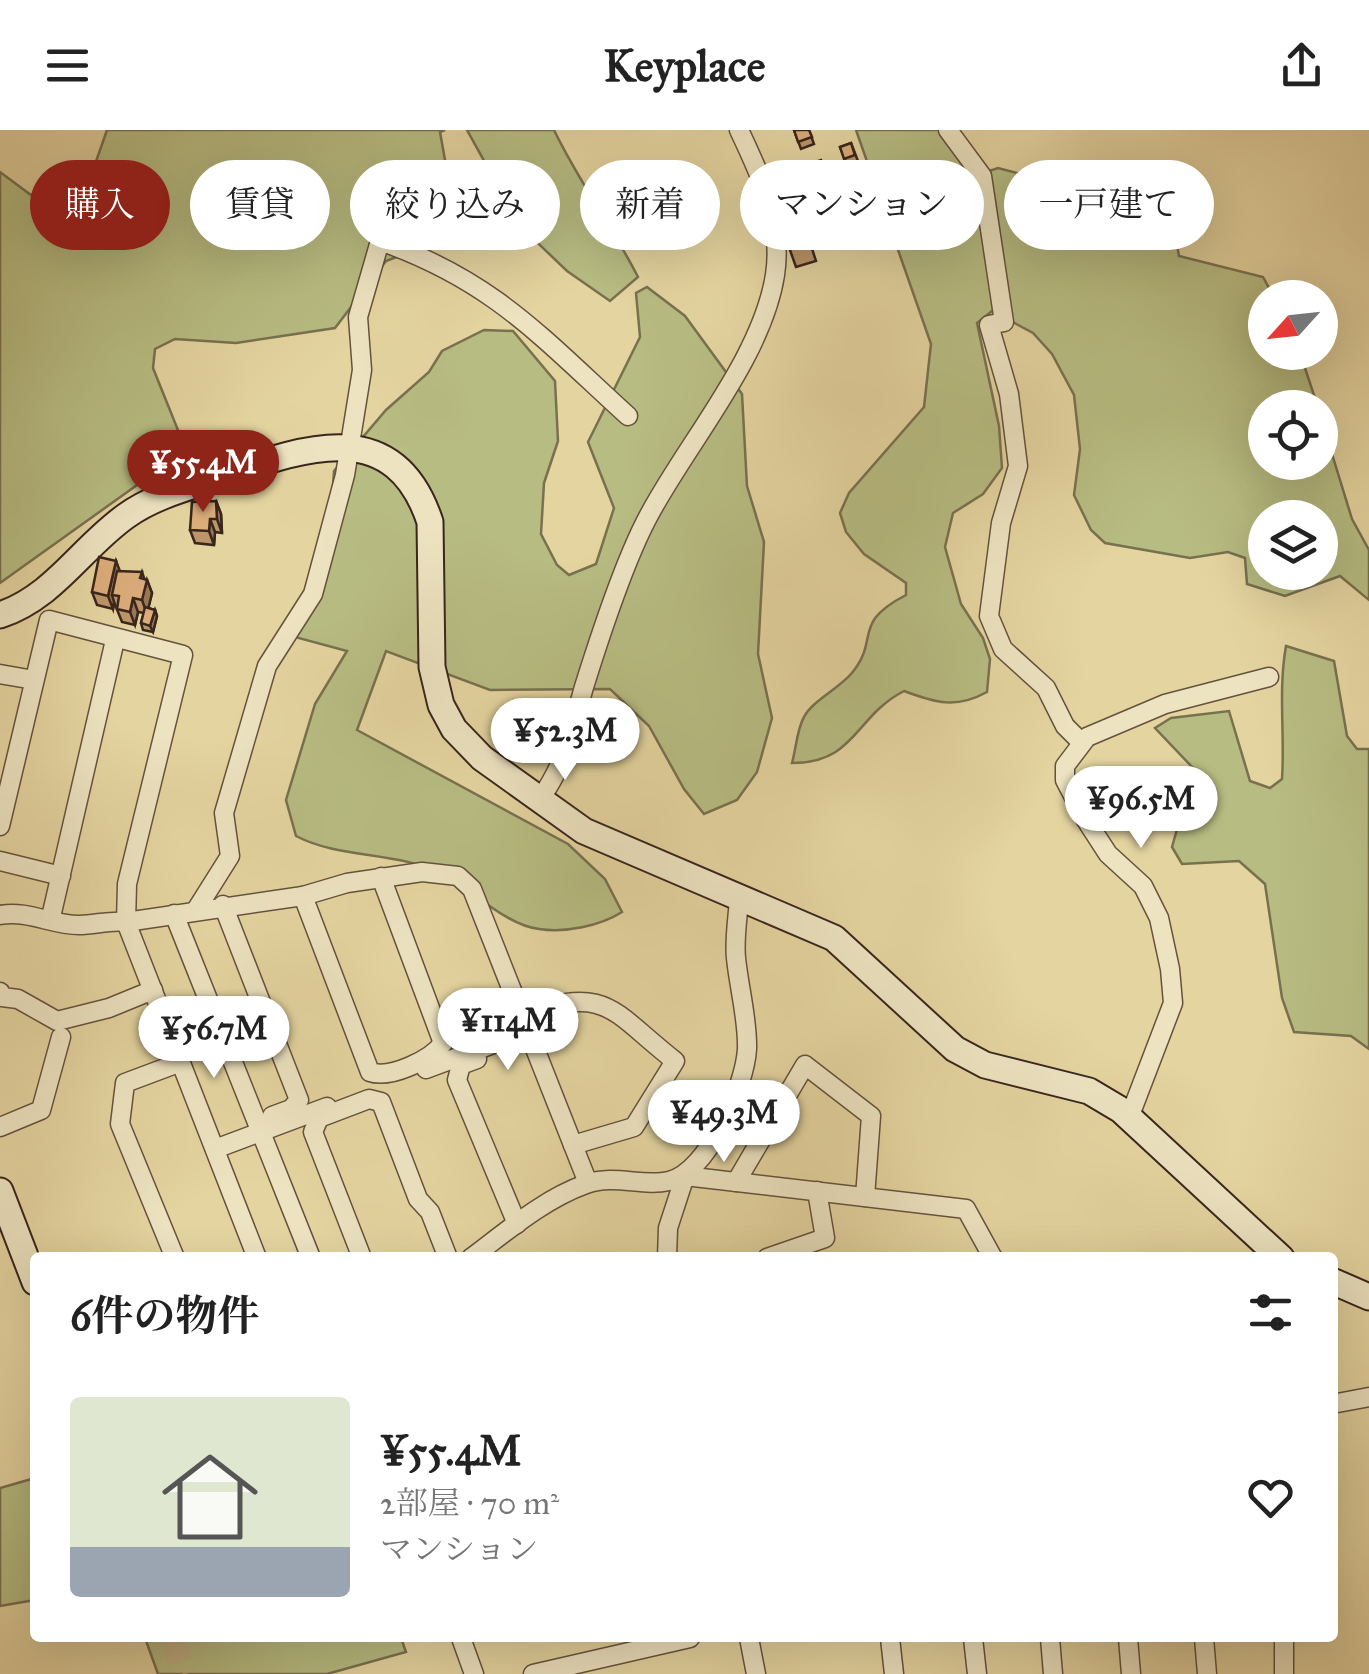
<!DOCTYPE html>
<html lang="ja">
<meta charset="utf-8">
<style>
:root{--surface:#fff;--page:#f6f6f6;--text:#222;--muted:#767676;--accent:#8f2418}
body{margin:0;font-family:"IM FELL Great Primer","Noto Serif JP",serif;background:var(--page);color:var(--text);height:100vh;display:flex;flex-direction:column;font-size:38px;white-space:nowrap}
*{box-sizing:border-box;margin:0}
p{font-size:32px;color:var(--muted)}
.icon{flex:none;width:55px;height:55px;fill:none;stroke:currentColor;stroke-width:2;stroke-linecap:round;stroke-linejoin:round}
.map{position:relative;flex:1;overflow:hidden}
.drawer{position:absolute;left:30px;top:1122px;width:1308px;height:390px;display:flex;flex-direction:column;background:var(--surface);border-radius:10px;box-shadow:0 10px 40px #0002}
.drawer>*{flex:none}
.guide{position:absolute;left:30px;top:30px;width:1310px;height:90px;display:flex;gap:20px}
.needle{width:65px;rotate:243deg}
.tools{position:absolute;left:1248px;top:150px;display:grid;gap:20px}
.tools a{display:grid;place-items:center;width:90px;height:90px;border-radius:50%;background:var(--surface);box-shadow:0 10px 40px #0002;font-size:50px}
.price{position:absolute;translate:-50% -85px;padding:0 22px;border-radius:35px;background:#fff;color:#222;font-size:32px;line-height:65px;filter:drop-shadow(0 2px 5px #0008)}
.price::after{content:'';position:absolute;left:50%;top:60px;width:30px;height:22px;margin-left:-15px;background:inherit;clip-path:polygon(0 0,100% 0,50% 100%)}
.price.current{background:var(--accent);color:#fff}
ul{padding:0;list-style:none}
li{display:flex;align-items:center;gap:30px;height:250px;padding:0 40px}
li span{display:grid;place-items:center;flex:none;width:280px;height:200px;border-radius:10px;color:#555}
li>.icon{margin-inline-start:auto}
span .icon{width:120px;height:120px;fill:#fffc;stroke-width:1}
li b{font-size:42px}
h2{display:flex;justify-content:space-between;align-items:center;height:120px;padding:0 40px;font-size:42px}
.chip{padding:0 35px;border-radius:45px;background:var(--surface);box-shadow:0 10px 40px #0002;font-size:35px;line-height:90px}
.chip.current{background:var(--accent);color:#fff}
header{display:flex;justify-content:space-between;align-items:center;height:130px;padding:0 40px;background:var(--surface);font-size:45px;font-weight:700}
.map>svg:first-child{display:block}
.green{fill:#b7bc82;stroke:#78714f;stroke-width:2.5;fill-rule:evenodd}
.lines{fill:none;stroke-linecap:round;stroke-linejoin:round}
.secondary-tunnel{stroke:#c2b186;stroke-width:25;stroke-dasharray:25 12;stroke-linecap:butt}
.street-casing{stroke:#64523d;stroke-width:21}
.secondary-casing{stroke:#39261c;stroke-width:29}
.street{stroke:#ede3c1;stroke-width:18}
.secondary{stroke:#ede3c1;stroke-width:25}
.wall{fill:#bc956a;stroke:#39261c;stroke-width:2.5}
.shaded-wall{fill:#997956;stroke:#39261c;stroke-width:2.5}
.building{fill:#dbad7b;stroke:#39261c;stroke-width:2.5}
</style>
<header><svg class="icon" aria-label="menu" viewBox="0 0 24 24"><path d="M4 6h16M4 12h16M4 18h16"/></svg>Keyplace<svg class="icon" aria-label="share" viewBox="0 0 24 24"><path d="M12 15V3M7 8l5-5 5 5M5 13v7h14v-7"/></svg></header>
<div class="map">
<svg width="1369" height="1544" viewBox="0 0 1369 1544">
<rect width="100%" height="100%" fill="#e4d4a0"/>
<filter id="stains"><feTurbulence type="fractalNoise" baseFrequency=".002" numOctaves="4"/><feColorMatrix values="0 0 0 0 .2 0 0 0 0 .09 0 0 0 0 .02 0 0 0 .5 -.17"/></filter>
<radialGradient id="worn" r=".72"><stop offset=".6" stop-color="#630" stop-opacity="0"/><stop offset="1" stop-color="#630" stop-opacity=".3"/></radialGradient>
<g class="green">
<polygon points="107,0 445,0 440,2 445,30 469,77 452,106 386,131 335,198 236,213 175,209 155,219 153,238 186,320 0,453 0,42 31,65 93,40"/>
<path d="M467,0h87c25,52 58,96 84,147l-28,24 -43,-30 -47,-45z"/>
<path d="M856,0h84l34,46 24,-8 131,34 44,19 6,35 84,21 11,20 -9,1v54l35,1 18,54 -53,1v54h55v-47l32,104 17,31v50l-29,-24 -55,20 -38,-12 -2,-26 -17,-6 -38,6 -85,-15 -14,-13 -17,-35 6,-46 -6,-54 -22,-41 -19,-21 -41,-22 -15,12 22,103 3,42 -19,26 -30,19 -8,34 16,57 22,34 7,21 -3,33c-31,17 -51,11 -83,-1 -50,26 -48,72 -112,72 4,-14 5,-34 12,-46 8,-16 34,-28 47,-43 30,-35 -1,-50 55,-79v-12l-42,-29 -18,-22 -6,-19 9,-20 75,-86 7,-63zM1265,388h55v54h-55z"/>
<path d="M647,157l38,29 57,78 5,92 17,56 -6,112 14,64 -15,54 -20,28 -33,14 -20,-25 -35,-63 -39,-37 -120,1 -104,-39 -29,79 211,114 37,35 17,33c-22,14 -57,21 -83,17 -33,-4 -65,-38 -94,-53 -46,-26 -103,-16 -149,-40l-10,-36 29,-96 32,-53 -56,-15 41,-136 2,-29 52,-61 43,-38 13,-21 42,-21 29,1 42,50 3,60 -14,42 -3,51 16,31 12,10 27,-11 18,-56 -26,-66 52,-105 -4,-44z"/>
<path d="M1286,516l48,15 13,75 10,13h12v300l-18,-13 -57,-4 -12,-34 -17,-114 -26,-23 -57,3 -10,-17 22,-78 -39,-41 16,-10 58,-7 21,70 20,7 12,-9c3,-46 -4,-88 4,-133z"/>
<polygon points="35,1348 35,1470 0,1476 0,1358"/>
<polygon points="145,1508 401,1508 406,1522 327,1544 158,1544"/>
</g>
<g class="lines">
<polyline class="secondary-tunnel" points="172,1508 185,1544"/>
<defs>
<g id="street">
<polyline points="948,0 982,46 1004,192 989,195 1009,264 1018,336 1001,393 989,486 1003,519 1046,558 1065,596 1081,612"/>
<polyline points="0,544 34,550"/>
<path d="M540,669c26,-36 32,-70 44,-112 15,-48 41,-127 64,-170 39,-74 114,-159 127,-242 8,-52 -14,-99 -36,-145"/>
<polyline points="0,696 49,490 183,525 127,754 126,792 257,1128"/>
<polyline points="0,731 61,746"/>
<path d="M303,766l67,176c20,7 61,-12 73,-29l-62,-166"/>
<polyline points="223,775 299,970 291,979 272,986"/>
<path d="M196,780l34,-54 -6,-43 43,-147 46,-72 32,-119 17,-105 -4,-53 22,-76c114,40 162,97 248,175"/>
<polyline points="174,784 311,1128"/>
<path d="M0,785c29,-5 51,10 79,10 16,0 30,-5 47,-3l177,-26 44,-13 75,-11 36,4 14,13 116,294"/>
<polyline points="51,787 115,510"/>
<polyline points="0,862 2,867 18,869 57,891 109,878 153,860"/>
<path d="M522,884c87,-28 87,-5 153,47l-41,66 -61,18"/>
<polyline points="477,929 461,935 457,950 517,1094"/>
<polyline points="426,939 528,901"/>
<polyline points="1129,988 1173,873 1170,839 1159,788 1143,756 1108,724 1086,690 1065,650 1065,636 1087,607 1165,574 1269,547"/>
<polyline points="0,997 41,980 61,907"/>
<polyline points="215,1019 327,977"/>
<polyline points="736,1052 805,935 871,986 865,1067"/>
<polyline points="175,1128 120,994 125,953 181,932"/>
<polyline points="362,1128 313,1002 319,988 369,969 381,972 418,1069 430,1082 448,1128"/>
<path d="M471,1128c36,-27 73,-59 115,-74 29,-10 56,3 83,-3 39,-9 76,-95 78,-132 1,-29 -8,-61 -11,-91 -2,-19 2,-41 3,-60"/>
<polyline points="667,1128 668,1098 685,1046 966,1079 993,1128"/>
<polyline points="767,1128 825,1108 817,1061"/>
<polyline points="1332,1274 1369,1267"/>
<polyline points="461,1508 474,1544"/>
<polyline points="749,1508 756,1544"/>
<polyline points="890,1508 894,1544"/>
<polyline points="973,1508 977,1544"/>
<polyline points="1050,1508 1053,1544"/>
<polyline points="1128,1508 1131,1544"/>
<polyline points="1204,1508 1207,1544"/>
<polyline points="1284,1508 1284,1544"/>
<polyline points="533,1544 690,1508"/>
</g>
<g id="secondary">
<path d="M0,485c54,-18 81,-67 126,-99 29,-21 65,-29 99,-41 81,-28 170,-60 205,47l2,145 9,38 13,24 28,29 102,73 250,107 121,111 30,16 104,26 32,19 160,148"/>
<polyline points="0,1061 35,1152"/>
<polyline points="1332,1151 1369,1167"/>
</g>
</defs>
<use href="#street" class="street-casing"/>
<use href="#secondary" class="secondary-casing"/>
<use href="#street" class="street"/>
<use href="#secondary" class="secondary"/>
</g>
<g class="wall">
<polygon points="794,0 809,0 814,14 801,19"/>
<polygon points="851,13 858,31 847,35 840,17"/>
<polygon points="836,32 857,88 811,105 791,48"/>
<polygon points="795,66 816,131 796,137 779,89 785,87"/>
<polygon points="216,371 221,384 222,403 215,402 214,415 195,413 190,400"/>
<polygon points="116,431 119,441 147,450 152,463 148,478 155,480 157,486 153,502 143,500 141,493 144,483 138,482 135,495 122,492 114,472 113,479 97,475 92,462"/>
</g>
<g class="shaded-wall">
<polygon points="216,371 221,384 222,403 217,389"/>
<polygon points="210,389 215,402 214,415 209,401"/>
<polygon points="116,431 121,444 112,465 114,472 113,479 108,466"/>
<polygon points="142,442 146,454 147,450 152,463 147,484 142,470 140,448"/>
<polygon points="133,468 138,482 135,495 130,482"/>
<polygon points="155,480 157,486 153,502 150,496"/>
</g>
<g class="building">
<polygon points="794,0 809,0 812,7 798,12"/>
<polygon points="851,13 855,25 844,29 840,17"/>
<polygon points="821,30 823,37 836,32 850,69 804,85 791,48 806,43 803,36"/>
<polygon points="781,37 788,47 809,111 789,118 779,89 785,87 770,41"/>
<polygon points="216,371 217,389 210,389 209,401 190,400 192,372"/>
<polygon points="99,427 116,431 108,466 92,462"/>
<polygon points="117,441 142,442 140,448 147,450 142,470 133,468 130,482 117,479 119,466 112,465"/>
<polygon points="145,477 155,480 150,496 141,493"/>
</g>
<rect width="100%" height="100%" filter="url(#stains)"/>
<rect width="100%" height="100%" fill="url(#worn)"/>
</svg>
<div class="tools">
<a><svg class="needle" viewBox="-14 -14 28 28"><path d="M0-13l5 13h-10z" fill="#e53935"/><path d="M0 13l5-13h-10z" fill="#767676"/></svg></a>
<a><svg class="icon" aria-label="locate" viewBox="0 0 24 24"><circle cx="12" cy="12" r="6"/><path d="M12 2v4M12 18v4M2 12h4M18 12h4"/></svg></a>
<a><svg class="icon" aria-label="layers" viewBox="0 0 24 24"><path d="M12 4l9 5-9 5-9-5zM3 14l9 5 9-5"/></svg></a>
</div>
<b class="price current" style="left:203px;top:385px">¥55.4M</b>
<b class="price" style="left:565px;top:653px">¥52.3M</b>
<b class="price" style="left:1141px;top:721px">¥96.5M</b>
<b class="price" style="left:508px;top:943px">¥114M</b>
<b class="price" style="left:214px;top:951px">¥56.7M</b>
<b class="price" style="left:724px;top:1035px">¥49.3M</b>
<div class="guide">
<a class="chip current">購入</a>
<a class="chip">賃貸</a>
<a class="chip">絞り込み</a>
<a class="chip">新着</a>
<a class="chip">マンション</a>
<a class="chip">一戸建て</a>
</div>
<section class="drawer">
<h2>6件の物件<svg class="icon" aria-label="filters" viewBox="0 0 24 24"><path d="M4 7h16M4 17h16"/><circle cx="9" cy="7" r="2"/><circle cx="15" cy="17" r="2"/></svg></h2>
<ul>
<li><span style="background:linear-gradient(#dfe7d0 75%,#9aa5b1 0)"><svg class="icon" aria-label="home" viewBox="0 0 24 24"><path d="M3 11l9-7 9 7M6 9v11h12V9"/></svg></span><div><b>¥55.4M</b><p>2部屋 · 70 m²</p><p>マンション</p></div><svg class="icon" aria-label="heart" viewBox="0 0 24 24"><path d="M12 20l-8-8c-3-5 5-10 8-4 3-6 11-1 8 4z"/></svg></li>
</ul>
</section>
</div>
